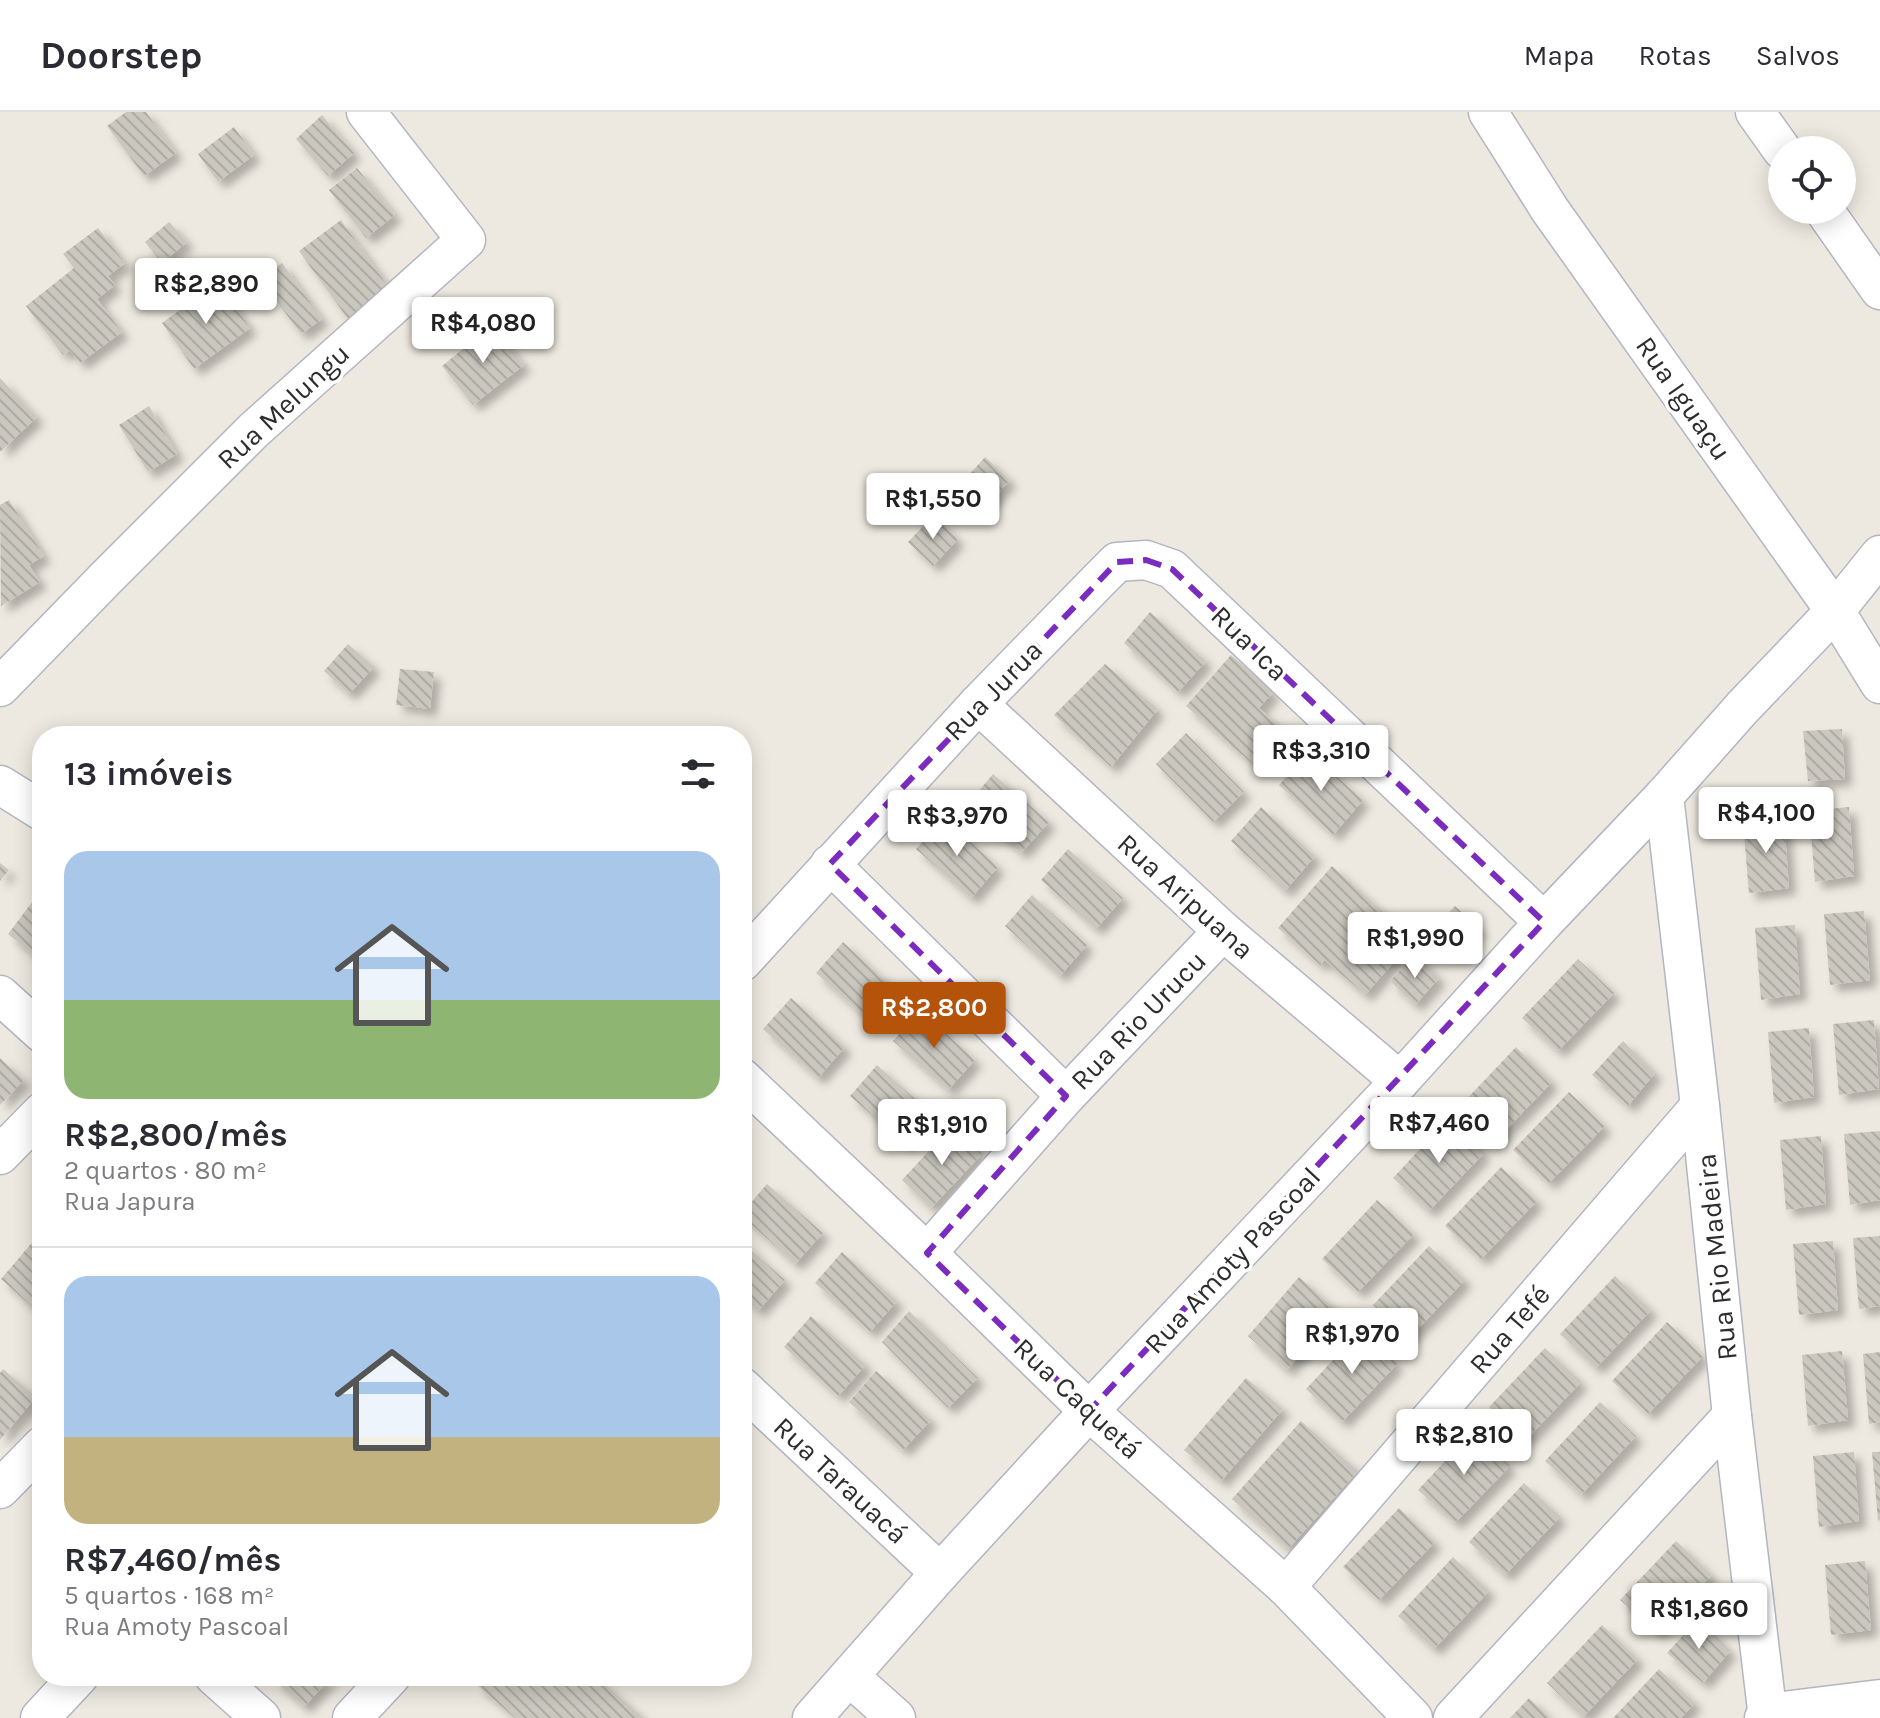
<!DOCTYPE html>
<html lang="pt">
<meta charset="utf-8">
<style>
:root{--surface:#fff;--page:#f7f7f7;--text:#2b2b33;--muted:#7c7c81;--line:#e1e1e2;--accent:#b45309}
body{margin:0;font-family:Karla,sans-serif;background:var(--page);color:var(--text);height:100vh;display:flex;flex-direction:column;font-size:30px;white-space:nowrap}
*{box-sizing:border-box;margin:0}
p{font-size:26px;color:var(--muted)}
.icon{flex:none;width:44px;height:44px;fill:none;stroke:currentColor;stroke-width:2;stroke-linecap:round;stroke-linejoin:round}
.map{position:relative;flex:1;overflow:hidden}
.drawer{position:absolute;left:32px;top:614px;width:720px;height:960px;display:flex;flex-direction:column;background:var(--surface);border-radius:32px;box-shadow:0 4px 20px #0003}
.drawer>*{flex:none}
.fabs{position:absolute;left:1768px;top:24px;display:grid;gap:16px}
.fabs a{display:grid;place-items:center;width:88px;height:88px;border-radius:50%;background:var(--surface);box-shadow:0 4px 20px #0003;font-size:40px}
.price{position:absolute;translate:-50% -68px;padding:0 18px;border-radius:8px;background:#fff;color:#222;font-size:26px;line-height:52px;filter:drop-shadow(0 2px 4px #0008)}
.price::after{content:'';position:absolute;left:50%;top:48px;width:24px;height:18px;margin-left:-12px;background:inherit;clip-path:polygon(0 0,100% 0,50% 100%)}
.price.current{background:var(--accent);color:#fff}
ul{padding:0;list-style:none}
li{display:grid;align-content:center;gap:16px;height:424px;padding:0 32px}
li+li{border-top:2px solid var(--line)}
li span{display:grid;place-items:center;height:248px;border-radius:24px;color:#555}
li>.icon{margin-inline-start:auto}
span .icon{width:144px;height:144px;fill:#fffc;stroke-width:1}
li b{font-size:34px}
h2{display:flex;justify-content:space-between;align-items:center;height:96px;padding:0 32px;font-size:34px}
header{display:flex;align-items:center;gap:48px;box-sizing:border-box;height:112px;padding:0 40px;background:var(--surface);border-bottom:2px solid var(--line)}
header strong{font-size:38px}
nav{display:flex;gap:44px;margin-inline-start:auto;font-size:28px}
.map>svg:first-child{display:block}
.building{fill:url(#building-back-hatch);filter:url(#shadow)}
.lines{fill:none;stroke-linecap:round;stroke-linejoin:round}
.minor-casing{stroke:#b3b5c0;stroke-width:41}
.minor{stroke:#fff;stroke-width:38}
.marked{fill:none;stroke:#7b2cbf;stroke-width:6;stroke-dasharray:16 10;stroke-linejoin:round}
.labels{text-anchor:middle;stroke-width:7;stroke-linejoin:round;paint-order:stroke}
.street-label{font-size:28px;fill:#2d2d2d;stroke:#fff}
</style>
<header>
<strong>Doorstep</strong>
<nav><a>Mapa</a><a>Rotas</a><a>Salvos</a></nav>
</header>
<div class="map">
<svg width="1880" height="1606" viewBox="0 0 1880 1606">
<defs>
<pattern id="building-back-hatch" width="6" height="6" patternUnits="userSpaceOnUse" patternTransform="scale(2)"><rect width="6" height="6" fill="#cac7be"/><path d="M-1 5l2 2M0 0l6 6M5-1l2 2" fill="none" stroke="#aeaba4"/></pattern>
<filter id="shadow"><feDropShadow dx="7" dy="7" stdDeviation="4" flood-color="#0004"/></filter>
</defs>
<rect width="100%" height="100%" fill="#eee9e0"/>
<g class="building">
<polygon points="126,0 146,0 176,41 144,64 107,14"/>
<polygon points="322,3 354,41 328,64 296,27"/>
<polygon points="234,15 254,43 218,70 198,42"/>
<polygon points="357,56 395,103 366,126 329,78"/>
<polygon points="341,108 392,180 350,210 299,139"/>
<polygon points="169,110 187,130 162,151 145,130"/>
<polygon points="98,116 125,151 108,164 115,173 97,187 122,220 80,251 70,238 63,243 26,194 74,156 63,142"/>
<polygon points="282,151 322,207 301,222 260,167"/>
<polygon points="218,170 250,216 194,257 162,211"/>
<polygon points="492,213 524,253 473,293 442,254"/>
<polygon points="0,266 37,305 0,340"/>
<polygon points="149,294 177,342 148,360 119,313"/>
<polygon points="985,345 1010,368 986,395 961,372"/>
<polygon points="9,388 44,444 29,453 40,470 1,494 0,393"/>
<polygon points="933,404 958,427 933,454 908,430"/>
<polygon points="1150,500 1206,549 1178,580 1124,531"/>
<polygon points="348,532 374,555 349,582 324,559"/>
<polygon points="1231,543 1273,580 1259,596 1285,620 1256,655 1186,594"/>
<polygon points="1105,552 1158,597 1111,655 1054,603"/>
<polygon points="400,557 434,560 430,597 396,593"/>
<polygon points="1842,617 1845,667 1808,669 1803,619"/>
<polygon points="1186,621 1244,680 1213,710 1156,652"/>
<polygon points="1309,640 1363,688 1333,723 1279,673"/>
<polygon points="993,662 1049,710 1021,741 967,693"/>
<polygon points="1261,695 1315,744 1285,779 1231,729"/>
<polygon points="1849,695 1854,764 1815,770 1809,699"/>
<polygon points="944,706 998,755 971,786 916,737"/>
<polygon points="1784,707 1789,776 1749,781 1743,710"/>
<polygon points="1068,737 1123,786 1096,817 1041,768"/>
<polygon points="0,751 9,758 0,769"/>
<polygon points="1332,754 1414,827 1365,883 1325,848 1320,853 1278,816"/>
<polygon points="1032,783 1087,833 1060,864 1005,814"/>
<polygon points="33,789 42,796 42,850 8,822"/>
<polygon points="1455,794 1480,817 1455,844 1430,821"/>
<polygon points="1864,799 1870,868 1830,873 1824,802"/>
<polygon points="1795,813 1800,882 1761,888 1755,816"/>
<polygon points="843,830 897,879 870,909 816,861"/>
<polygon points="1415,842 1439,866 1415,893 1390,869"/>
<polygon points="1578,847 1614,881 1558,939 1522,906"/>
<polygon points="791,886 845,935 818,966 763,917"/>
<polygon points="920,898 975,948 948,978 893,929"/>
<polygon points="1874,908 1879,977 1839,983 1833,912"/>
<polygon points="1809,916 1814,985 1774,991 1768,920"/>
<polygon points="1623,929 1655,961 1628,994 1592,963"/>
<polygon points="1516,935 1552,970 1496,1028 1460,994"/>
<polygon points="0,946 24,968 0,993"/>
<polygon points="877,953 932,1002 905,1032 850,984"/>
<polygon points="1569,980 1605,1014 1549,1071 1513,1038"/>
<polygon points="1448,1007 1484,1041 1429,1099 1393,1066"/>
<polygon points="952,1014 982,1042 931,1096 902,1068"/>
<polygon points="1880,1019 1880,1088 1850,1093 1844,1022"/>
<polygon points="1821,1024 1826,1092 1786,1098 1780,1028"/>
<polygon points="1501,1055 1537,1089 1481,1147 1445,1114"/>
<polygon points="767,1072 823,1121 795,1152 742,1104 742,1101"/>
<polygon points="1377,1088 1414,1122 1358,1180 1322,1147"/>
<polygon points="42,1119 42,1184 32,1195 1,1167"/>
<polygon points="1880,1124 1880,1194 1859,1197 1853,1126"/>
<polygon points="1833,1129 1838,1198 1799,1203 1793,1132"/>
<polygon points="742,1130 785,1168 758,1199 742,1185"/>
<polygon points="1429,1134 1465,1168 1409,1226 1373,1193"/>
<polygon points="842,1140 897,1189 870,1220 815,1171"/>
<polygon points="1615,1164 1651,1198 1596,1256 1560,1222"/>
<polygon points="1299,1165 1338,1199 1287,1258 1248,1224"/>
<polygon points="909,1199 978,1266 948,1296 882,1230"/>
<polygon points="811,1204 866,1253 838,1284 784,1235"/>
<polygon points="1667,1210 1703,1244 1648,1302 1612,1269"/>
<polygon points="1361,1218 1397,1252 1342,1310 1306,1277"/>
<polygon points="1545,1236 1581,1270 1525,1329 1489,1295"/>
<polygon points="1842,1239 1848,1308 1808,1314 1802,1243"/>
<polygon points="1880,1240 1880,1310 1869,1312 1863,1242"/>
<polygon points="3,1257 36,1285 0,1328 0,1261"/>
<polygon points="876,1259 931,1308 903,1338 849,1290"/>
<polygon points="1246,1266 1283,1297 1221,1369 1184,1338"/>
<polygon points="1600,1290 1636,1324 1581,1383 1545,1349"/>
<polygon points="1301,1309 1358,1359 1288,1437 1232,1387"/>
<polygon points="1473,1319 1510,1354 1455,1411 1418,1378"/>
<polygon points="1854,1340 1859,1409 1819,1415 1813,1344"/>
<polygon points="1872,1340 1880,1340 1880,1408 1878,1409"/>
<polygon points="1524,1371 1560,1405 1505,1463 1469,1430"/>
<polygon points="1399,1396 1435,1430 1379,1488 1343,1455"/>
<polygon points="1676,1429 1712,1463 1657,1521 1620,1488"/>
<polygon points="1453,1445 1489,1479 1434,1537 1398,1504"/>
<polygon points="1865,1449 1871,1518 1831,1523 1825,1453"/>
<polygon points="1698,1507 1730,1539 1703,1571 1667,1541"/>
<polygon points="1602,1513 1638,1547 1583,1605 1547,1571"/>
<polygon points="1659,1557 1695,1591 1681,1606 1613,1606"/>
<polygon points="277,1564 332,1564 304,1595 274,1568"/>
<polygon points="485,1564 595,1564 644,1606 515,1606 477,1573"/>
<polygon points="1529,1586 1550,1606 1510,1606"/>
</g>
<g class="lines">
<defs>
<g id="minor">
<polyline points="1488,0 1550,98 1835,499 1880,572"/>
<polyline points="1755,0 1782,38"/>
<polyline points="1824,98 1880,178"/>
<polyline points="0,575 106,466 254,318 466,128 366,0"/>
<polyline points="978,592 1223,819 1400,969"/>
<polyline points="0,673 42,699"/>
<polyline points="1664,684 1700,994 1732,1304 1768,1606"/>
<polyline points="830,752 1066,984"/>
<polyline points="742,850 978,592 1099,468 1117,450 1146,448 1172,457 1544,810"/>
<polyline points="0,883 42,921"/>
<polyline points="742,966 927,1141 1089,1299 1286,1475 1413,1606"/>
<polyline points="0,1043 42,1000"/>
<polyline points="927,1141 1066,984 1223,819"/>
<polyline points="742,1275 940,1461"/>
<polyline points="0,1377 42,1334"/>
<polyline points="1286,1475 1700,994"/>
<polyline points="214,1564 261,1606"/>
<polyline points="850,1565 896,1606"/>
<polyline points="40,1606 79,1564"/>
<polyline points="352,1606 391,1564"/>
<polyline points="812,1606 940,1461 1089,1299 1400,969 1544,810 1664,684 1742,596 1835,499 1880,443"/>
<polyline points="1453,1606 1732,1304"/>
<polyline points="1764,1606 1768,1601 1880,1587"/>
</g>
</defs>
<use href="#minor" class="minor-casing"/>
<use href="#minor" class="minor"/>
</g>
<path class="marked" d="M1146,448l26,9 372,353 -455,489 -162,-158 139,-157 -236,-232 287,-302z"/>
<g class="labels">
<g class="street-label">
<text transform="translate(1684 286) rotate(55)" y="10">Rua Iguaçu</text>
<text transform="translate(283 294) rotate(-43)" y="10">Rua Melungu</text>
<text transform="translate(1250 531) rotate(44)" y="10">Rua Ica</text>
<text transform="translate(993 578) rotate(-46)" y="10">Rua Jurua</text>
<text transform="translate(1186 784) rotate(42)" y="10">Rua Aripuana</text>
<text transform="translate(1138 908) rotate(-46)" y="10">Rua Rio Urucu</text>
<text transform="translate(1716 1145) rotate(-96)" y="10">Rua Rio Madeira</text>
<text transform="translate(1232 1148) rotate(-47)" y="10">Rua Amoty Pascoal</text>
<text transform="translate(1509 1217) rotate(-49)" y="10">Rua Tefé</text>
<text transform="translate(1078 1286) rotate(43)" y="10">Rua Caquetá</text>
<text transform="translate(841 1368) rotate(43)" y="10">Rua Tarauacá</text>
</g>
</g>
</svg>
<div class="fabs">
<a><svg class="icon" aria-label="locate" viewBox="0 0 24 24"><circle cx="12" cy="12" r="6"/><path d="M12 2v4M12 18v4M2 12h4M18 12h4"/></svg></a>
</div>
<b class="price" style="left:206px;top:214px">R$2,890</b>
<b class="price" style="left:483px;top:253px">R$4,080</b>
<b class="price" style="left:933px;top:429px">R$1,550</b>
<b class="price" style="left:1321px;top:681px">R$3,310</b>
<b class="price" style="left:1766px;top:743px">R$4,100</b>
<b class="price" style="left:957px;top:746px">R$3,970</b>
<b class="price" style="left:1415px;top:868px">R$1,990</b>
<b class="price current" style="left:934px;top:938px">R$2,800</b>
<b class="price" style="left:1439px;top:1053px">R$7,460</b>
<b class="price" style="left:942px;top:1055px">R$1,910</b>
<b class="price" style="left:1352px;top:1264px">R$1,970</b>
<b class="price" style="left:1464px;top:1365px">R$2,810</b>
<b class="price" style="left:1699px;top:1539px">R$1,860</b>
<section class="drawer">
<h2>13 imóveis<svg class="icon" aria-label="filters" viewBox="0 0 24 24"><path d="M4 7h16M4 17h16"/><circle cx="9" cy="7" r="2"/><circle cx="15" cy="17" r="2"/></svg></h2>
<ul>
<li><span style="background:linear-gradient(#a9c7e8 60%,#8fb573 0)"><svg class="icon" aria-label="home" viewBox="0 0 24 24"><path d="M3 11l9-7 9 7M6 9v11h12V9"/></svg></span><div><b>R$2,800/mês</b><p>2 quartos · 80 m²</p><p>Rua Japura</p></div></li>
<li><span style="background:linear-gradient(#a9c7e8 65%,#c2b280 0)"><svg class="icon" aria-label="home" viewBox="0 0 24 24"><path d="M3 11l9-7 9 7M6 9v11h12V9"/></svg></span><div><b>R$7,460/mês</b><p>5 quartos · 168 m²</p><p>Rua Amoty Pascoal</p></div></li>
</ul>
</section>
</div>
